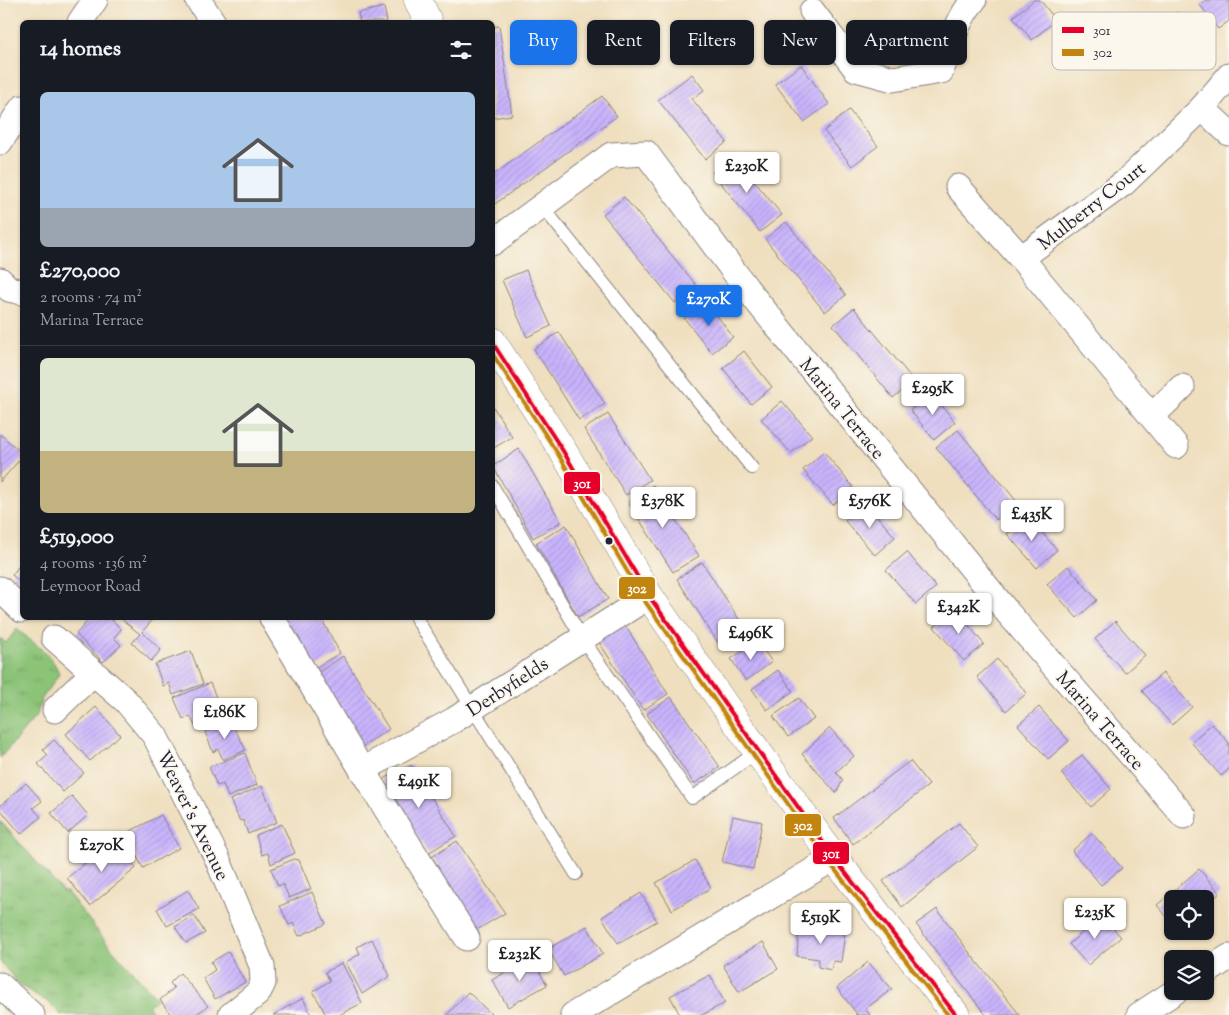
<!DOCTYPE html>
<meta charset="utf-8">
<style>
:root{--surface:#171b24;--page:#20242c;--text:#f1f3f6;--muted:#9ea1a6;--line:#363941;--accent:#1a73e8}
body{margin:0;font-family:"Sorts Mill Goudy",serif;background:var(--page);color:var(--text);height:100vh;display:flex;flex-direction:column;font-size:19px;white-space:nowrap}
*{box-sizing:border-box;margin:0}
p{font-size:16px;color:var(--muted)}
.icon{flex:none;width:28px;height:28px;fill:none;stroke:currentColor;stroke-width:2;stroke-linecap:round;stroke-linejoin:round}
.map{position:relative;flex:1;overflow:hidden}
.drawer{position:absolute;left:20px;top:20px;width:475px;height:600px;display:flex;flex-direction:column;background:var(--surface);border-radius:8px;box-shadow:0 1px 4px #0004}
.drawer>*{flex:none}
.top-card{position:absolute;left:510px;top:20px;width:475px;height:45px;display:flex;gap:10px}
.buttons{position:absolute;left:1164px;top:890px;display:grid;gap:10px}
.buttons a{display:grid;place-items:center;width:50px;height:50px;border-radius:8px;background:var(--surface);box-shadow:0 1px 4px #0004;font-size:25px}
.price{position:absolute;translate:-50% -42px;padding:0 11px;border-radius:5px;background:#fff;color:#222;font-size:16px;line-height:32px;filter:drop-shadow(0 1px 2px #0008)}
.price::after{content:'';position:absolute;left:50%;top:30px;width:15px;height:11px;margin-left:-8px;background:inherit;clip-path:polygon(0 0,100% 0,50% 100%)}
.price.on{background:var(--accent);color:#fff}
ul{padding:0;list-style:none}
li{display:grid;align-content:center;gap:10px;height:265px;padding:0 20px}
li+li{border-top:1px solid var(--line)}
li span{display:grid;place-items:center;height:155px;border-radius:8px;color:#555}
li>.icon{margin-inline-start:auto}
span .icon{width:90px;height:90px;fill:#fffc;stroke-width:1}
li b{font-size:21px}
h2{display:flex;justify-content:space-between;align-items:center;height:60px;padding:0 20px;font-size:21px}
.tag{padding:0 18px;border-radius:8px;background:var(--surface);box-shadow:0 1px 4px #0004;font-size:18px;line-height:45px}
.tag.on{background:var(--accent);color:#fff}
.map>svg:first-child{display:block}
.grass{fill:url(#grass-tufts);stroke:#567259}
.building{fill:url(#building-hatch)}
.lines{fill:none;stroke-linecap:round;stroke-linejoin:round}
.service-casing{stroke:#88807d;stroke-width:14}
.minor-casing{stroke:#88807d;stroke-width:27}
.tertiary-casing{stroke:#88807d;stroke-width:29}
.service{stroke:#fff;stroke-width:12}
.minor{stroke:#fff;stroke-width:25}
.tertiary{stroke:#fff;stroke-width:28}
.bus-1-casing{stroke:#fbf7ec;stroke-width:8}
.bus-2-casing{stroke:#fbf7ec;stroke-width:8}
.bus-1{stroke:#e4002b;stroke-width:4}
.bus-2{stroke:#c2850f;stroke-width:4}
.bus-dot{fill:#22223b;stroke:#fbf7ec;stroke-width:2}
.labels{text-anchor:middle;stroke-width:4;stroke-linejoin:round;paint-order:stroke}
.street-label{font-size:19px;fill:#22223b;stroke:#fbf7ec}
.key{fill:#fbf7ec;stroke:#bab7b7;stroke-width:1}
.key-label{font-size:14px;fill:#22223b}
.line-badge{stroke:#fbf7ec;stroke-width:2}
.badge-label{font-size:14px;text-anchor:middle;font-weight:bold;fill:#fff}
</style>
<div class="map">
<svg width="1229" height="1015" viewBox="0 0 1229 1015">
<defs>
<pattern id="grass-tufts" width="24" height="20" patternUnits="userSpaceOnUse" patternTransform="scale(1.25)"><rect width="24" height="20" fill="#8bc377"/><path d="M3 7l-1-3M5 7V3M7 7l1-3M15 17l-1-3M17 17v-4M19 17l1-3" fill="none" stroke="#78a768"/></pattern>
<pattern id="building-hatch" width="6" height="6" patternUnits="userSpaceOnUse" patternTransform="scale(1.25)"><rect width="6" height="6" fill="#c9b4fc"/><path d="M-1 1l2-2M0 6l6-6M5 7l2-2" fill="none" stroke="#ac9ad9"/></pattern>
</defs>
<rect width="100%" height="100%" fill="#fbf7ec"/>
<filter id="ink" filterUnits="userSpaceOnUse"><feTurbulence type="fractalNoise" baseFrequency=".02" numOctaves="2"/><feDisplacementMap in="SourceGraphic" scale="10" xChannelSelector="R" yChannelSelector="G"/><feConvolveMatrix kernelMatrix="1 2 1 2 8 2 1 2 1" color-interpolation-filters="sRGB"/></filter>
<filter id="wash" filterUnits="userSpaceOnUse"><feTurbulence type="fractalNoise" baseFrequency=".0096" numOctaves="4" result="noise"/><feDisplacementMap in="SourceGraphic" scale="20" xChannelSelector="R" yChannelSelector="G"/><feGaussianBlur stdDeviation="1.12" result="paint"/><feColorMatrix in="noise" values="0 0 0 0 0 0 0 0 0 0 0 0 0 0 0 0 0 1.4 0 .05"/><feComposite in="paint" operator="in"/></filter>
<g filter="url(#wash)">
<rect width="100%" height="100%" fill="#efdfbf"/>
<g class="grass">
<path d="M17,629c14,13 37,26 42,45l-18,26 -4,15 -37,43v-120l6,5z"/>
<polygon points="0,821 63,892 67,892 111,948 157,998 148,1006 156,1015 61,1015 48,1002 21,986 0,962"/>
</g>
<g id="blocks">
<g class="building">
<polygon points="1034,0 1040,0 1056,20 1032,40 1013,17"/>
<polygon points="1207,0 1229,0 1229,21 1218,29 1200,5"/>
<polygon points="384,7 387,22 360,22 358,13"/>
<polygon points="1177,12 1196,36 1160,64 1141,39"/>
<polygon points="499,26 512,115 492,118 492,27"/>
<polygon points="801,65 829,104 804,122 775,84"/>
<polygon points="692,74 704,90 692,99 727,142 705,159 658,100"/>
<polygon points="602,96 617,116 492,206 492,176"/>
<polygon points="849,110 878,146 852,166 824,131"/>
<polygon points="733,155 782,215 760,232 712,172"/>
<polygon points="624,197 697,286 675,303 603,214"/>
<polygon points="786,222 846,295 825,312 765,239"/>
<polygon points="526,270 551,326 527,337 502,280"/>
<polygon points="706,301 733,337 712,353 684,318"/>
<polygon points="854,308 914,381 893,398 833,325"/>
<polygon points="559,332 605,404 579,420 534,349"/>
<polygon points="744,351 772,387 751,404 723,368"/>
<polygon points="932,393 955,422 934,440 910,410"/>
<polygon points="782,401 812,436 791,453 761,419"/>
<polygon points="492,405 512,437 492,449"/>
<polygon points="608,414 650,480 626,495 584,429"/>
<polygon points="958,430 1018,503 996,520 936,447"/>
<polygon points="0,434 22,453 22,457 0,482"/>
<polygon points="519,449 561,522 533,538 493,466"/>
<polygon points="824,452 853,487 833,505 803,470"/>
<polygon points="653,485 699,556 673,572 628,502"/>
<polygon points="866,503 895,537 875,555 845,521"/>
<polygon points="1028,516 1057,550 1037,568 1007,534"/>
<polygon points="566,525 608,599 578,617 536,543"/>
<polygon points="907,552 936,587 916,604 886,570"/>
<polygon points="22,562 22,584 12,575"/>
<polygon points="702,562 748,633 722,649 677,579"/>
<polygon points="1068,566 1097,600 1077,618 1047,584"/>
<polygon points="955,609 984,644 964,661 934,627"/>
<polygon points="90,618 110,618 121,629 114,638 121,645 103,662 76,634"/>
<polygon points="120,618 154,618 142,632 161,650 151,661 132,643 140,634"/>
<polygon points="284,618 321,618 340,653 313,669"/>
<polygon points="1115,621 1145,655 1125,673 1095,639"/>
<polygon points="623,622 668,694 643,710 597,639"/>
<polygon points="757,641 772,662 746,681 731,659"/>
<polygon points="191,651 203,684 173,695 169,683 163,686 155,664"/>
<polygon points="343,656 389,729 362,747 318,673"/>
<polygon points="997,659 1027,693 1006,711 977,677"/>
<polygon points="778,670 793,691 767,710 752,689"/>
<polygon points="1163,673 1192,707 1172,725 1142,691"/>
<polygon points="210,683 224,716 196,728 190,716 183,719 174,698"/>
<polygon points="671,697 720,767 694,784 647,714"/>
<polygon points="799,698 814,719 788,737 773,716"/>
<polygon points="96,707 120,735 90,761 66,734"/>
<polygon points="1039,707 1069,741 1048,759 1018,725"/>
<polygon points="230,720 246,750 223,760 218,749 213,752 205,732"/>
<polygon points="1212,724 1229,743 1229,769 1221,776 1191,742"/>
<polygon points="830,728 854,756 836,772 843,780 836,793 802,754"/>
<polygon points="54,740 84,773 63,792 38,764 48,755 43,750"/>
<polygon points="245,753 257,785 228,797 223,784 217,786 209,767"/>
<polygon points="1082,755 1111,789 1091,807 1061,773"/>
<polygon points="910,761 929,785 853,844 834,818"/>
<polygon points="411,765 456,836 428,853 382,780"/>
<polygon points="26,783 42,801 33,808 41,817 21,834 0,809 0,806"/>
<polygon points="262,786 277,822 248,834 243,820 240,821 230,800"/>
<polygon points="72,796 88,815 68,833 51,813"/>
<polygon points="161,815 179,848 143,868 125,834"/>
<polygon points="733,816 762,822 753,869 722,862"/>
<polygon points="959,823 978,847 902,907 883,881"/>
<polygon points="282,824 295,853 271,864 268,853 262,855 256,835"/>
<polygon points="1092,833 1122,868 1101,885 1072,851"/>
<polygon points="113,840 136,868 90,906 67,878"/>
<polygon points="457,841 505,913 475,931 432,857"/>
<polygon points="294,859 299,860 311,889 289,898 283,884 278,886 271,869"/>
<polygon points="695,860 711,888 672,910 656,883"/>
<polygon points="1199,869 1220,893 1205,905 1205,899 1172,899 1172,923 1157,905"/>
<polygon points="188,890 199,909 167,926 157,909"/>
<polygon points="312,892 326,924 299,936 293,923 289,925 280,906"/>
<polygon points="641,893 657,921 618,943 602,917"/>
<polygon points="937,909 972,956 1020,1015 986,1015 941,958 916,924"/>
<polygon points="194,915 205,933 186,943 175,927"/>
<polygon points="1102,915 1121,937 1088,965 1069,944"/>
<polygon points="799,924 845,932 841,962 833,961 831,970 818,967 819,959 797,956"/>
<polygon points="587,926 603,954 564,976 548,949"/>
<polygon points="372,939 390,976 362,994 346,962 360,954 357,947"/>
<polygon points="763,942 778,969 739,992 723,965"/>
<polygon points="228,952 245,982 215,999 203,978 215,970 211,962"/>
<polygon points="531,957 547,985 508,1007 492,980"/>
<polygon points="868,962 892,989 865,1009 870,1015 855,1015 857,1014 837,988"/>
<polygon points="342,963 362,1003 339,1015 326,1015 313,991 330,981 325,972"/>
<polygon points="180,973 208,1006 195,1015 171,1015 160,1000 174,988 170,983"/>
<polygon points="710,975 725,1003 702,1015 680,1015 670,996"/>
<polygon points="468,992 492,1015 447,1015"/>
<polygon points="303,998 311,1015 273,1015"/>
</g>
</g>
</g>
<g filter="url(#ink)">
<use href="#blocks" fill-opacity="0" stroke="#88807d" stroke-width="1"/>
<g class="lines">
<defs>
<g id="service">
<polyline points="542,206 752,468"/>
<polyline points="492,485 582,638 692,798 757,752"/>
<polyline points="416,618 576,874"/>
</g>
<g id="minor">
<polyline points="198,0 213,22"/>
<path d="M812,11l44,58 37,10 48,-8c9,-24 16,-52 33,-71"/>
<polyline points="80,22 95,0"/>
<polyline points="1202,108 1229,133"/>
<polyline points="0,142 22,108"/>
<polyline points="958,187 1021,258"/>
<polyline points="492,243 611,155 646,153 747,289 1008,613 1184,816"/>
<polyline points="0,280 9,289 22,292"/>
<polyline points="1153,415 1182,387"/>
<polyline points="1176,446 1021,258 1124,183 1202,108 1229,76"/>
<polyline points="0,589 22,610"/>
<polyline points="272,618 362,770 467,938"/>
<polyline points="54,638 126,701 155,736 217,858 262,966 263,983 258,993 231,1015"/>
<polyline points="55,710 93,673"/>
<polyline points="362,770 454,720 649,596"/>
<polyline points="1205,973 1229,957"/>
<polyline points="0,985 32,1015"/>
<polyline points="573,1015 834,858"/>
<polyline points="1139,1015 1176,991"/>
</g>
<g id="tertiary">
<polyline points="418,0 428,22"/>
<polyline points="492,341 563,451 649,596 737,723 834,858 956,1015"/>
</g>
</defs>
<use href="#service" class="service-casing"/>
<use href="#minor" class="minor-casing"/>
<use href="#tertiary" class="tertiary-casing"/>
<use href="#service" class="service"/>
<use href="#minor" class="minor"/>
<use href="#tertiary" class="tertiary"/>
<defs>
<polyline id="bus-1" points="492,342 563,451 649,596 834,858 956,1015"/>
<polyline id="bus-2" points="492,353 558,454 644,600 829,862 948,1015"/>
</defs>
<use href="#bus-1" class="bus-1-casing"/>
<use href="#bus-2" class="bus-2-casing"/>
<use href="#bus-1" class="bus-1"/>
<use href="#bus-2" class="bus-2"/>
</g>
</g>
<circle class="bus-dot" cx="609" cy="541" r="4.5"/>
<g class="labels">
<g class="street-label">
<text transform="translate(1091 205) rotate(-38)" y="7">Mulberry Court</text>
<text transform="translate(843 408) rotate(51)" y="7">Marina Terrace</text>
<text transform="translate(507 686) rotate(-33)" y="7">Derbyfields</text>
<text transform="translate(1101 720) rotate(49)" y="7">Marina Terrace</text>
<text transform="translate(194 815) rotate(64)" y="7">Weaver's Avenue</text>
</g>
</g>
<rect x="1052" y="12" width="164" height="58" rx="8" class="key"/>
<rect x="1062" y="27" width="22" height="6" fill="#e4002b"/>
<rect x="1062" y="49" width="22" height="7" fill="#c2850f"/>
<g class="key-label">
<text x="1093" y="35">301</text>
<text x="1093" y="57">302</text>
</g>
<g class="line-badge">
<rect x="563" y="471" width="38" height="24" rx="5" fill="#e4002b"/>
<rect x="618" y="576" width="38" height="24" rx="5" fill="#c2850f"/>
<rect x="784" y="813" width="38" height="24" rx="5" fill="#c2850f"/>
<rect x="812" y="841" width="38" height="24" rx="5" fill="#e4002b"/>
</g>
<g class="badge-label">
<text x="582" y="488">301</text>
<text x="637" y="593">302</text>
<text x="803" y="830">302</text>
<text x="831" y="858">301</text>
</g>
</svg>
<div class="buttons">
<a><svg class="icon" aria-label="locate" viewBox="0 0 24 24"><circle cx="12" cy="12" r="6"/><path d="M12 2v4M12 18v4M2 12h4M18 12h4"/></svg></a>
<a><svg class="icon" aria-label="layers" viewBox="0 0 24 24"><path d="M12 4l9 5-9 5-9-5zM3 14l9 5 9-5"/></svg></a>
</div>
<b class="price" style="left:747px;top:194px">£230K</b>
<b class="price on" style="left:709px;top:327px">£270K</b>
<b class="price" style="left:933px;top:416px">£295K</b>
<b class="price" style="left:663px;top:529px">£378K</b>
<b class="price" style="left:870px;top:529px">£576K</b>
<b class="price" style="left:1032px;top:542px">£435K</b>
<b class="price" style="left:959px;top:635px">£342K</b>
<b class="price" style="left:751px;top:661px">£496K</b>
<b class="price" style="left:225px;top:740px">£186K</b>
<b class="price" style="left:419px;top:809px">£491K</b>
<b class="price" style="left:102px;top:873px">£270K</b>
<b class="price" style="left:1095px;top:940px">£235K</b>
<b class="price" style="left:821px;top:945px">£519K</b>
<b class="price" style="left:520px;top:982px">£232K</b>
<div class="top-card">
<a class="tag on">Buy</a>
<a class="tag">Rent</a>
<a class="tag">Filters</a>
<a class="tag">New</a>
<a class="tag">Apartment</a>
</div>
<section class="drawer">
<h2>14 homes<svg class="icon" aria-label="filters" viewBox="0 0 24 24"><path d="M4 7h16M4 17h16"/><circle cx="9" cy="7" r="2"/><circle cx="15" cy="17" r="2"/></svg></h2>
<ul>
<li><span style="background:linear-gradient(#a9c7e8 75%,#9aa5b1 0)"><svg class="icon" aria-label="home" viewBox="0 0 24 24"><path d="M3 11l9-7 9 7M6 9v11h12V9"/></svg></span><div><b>£270,000</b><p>2 rooms · 74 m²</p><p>Marina Terrace</p></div></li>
<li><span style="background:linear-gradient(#dfe7d0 60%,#c2b280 0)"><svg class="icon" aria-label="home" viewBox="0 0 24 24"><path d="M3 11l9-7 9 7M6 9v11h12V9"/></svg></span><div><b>£519,000</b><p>4 rooms · 136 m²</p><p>Leymoor Road</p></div></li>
</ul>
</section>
</div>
